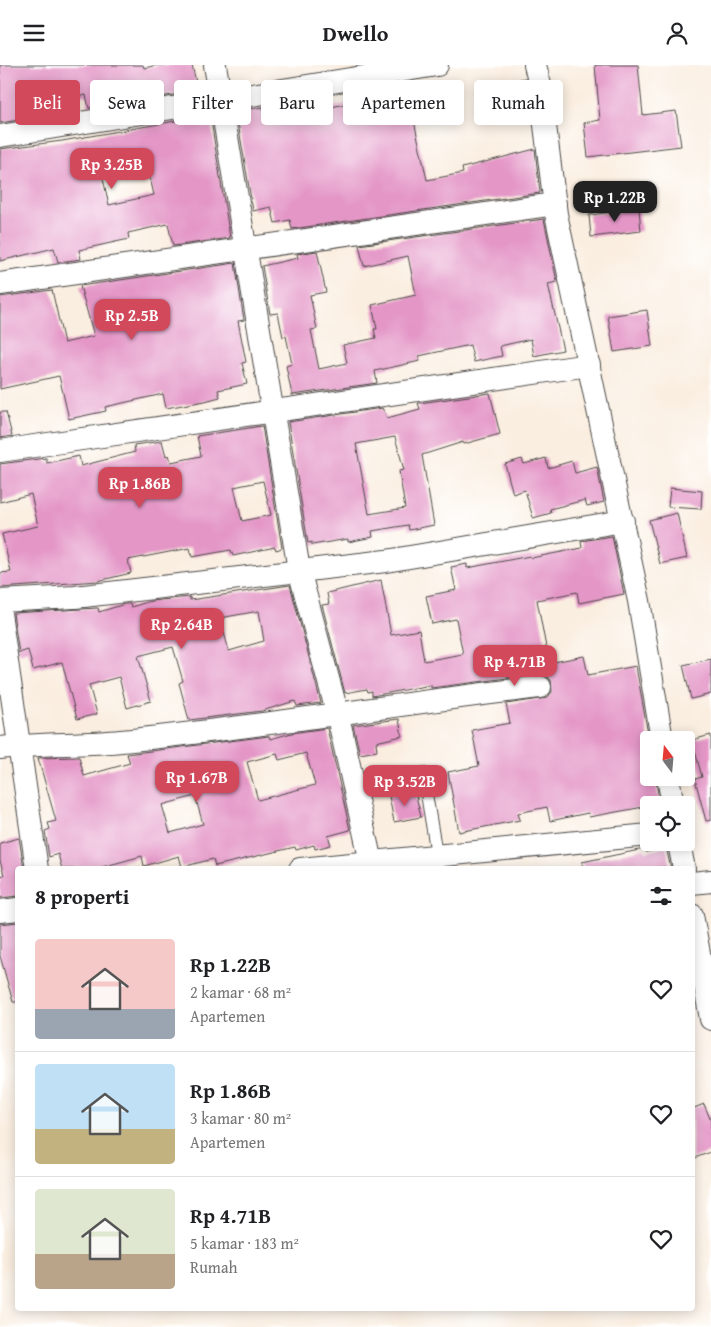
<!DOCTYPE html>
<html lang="id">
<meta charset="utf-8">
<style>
:root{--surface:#fff;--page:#f6f6f6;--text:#202124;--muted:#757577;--line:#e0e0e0;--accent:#d1495b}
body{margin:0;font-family:"Gentium Book Plus",serif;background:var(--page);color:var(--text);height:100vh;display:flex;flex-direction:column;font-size:19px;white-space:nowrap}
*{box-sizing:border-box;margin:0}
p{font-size:16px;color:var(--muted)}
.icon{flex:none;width:28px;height:28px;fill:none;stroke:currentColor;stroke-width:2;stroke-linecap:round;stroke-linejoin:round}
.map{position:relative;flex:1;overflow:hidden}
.panel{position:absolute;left:15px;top:801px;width:680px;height:445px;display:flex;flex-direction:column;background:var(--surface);border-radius:5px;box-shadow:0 2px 12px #0003}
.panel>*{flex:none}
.banner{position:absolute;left:15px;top:15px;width:681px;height:45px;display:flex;gap:10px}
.needle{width:32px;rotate:344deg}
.fabs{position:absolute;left:640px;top:666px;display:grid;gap:10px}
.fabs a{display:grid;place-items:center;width:55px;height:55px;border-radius:5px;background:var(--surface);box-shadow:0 2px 12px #0003;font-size:25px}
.price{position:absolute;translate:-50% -42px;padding:0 11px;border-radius:10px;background:var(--accent);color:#fff;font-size:16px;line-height:32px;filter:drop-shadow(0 1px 2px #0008)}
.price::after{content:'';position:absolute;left:50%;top:30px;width:15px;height:11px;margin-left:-8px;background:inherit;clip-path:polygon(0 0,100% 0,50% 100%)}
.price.on{background:#222;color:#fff}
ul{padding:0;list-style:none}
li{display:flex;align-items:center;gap:15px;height:125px;padding:0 20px}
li+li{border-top:1px solid var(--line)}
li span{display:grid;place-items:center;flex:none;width:140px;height:100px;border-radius:5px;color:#555}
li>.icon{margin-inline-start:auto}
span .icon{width:60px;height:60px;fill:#fffc;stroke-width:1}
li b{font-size:21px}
h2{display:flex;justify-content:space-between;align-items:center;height:60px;padding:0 20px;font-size:21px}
.tag{padding:0 18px;border-radius:5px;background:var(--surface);box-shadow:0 2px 12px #0003;font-size:18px;line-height:45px}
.tag.on{background:var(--accent);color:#fff}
header{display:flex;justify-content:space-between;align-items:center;height:65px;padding:0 20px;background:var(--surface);font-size:22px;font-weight:700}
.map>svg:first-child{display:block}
.building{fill:#e497c7;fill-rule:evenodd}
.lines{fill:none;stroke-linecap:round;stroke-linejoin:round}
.service-casing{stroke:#4a4846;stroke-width:13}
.minor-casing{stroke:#4a4846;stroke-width:24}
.service{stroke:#fff;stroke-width:11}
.minor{stroke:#fff;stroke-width:22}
</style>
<header><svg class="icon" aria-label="menu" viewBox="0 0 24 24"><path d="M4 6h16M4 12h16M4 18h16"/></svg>Dwello<svg class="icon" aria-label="person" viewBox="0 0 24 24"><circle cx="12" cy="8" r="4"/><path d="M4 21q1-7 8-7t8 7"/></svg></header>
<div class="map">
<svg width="711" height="1262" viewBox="0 0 711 1262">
<rect width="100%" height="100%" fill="#fff"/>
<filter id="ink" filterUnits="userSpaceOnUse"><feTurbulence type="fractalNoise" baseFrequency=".02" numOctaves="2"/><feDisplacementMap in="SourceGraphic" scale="10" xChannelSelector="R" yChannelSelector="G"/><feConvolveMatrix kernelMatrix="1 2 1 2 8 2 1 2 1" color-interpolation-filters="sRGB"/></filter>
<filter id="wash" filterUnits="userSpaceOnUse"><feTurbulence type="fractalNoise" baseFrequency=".0096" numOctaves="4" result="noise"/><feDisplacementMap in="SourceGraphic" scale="20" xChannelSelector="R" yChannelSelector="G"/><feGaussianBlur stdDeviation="1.12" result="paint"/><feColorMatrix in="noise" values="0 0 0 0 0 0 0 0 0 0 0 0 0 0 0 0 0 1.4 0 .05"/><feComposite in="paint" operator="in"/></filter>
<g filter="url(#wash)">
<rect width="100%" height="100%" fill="#faeee0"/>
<g id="blocks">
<g class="building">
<polygon points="0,0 143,0 144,3 158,0 192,0 198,26 89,43 86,30 53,37 56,49 0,58"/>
<polygon points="595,0 638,0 643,50 676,46 681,81 588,92 584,58 600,55"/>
<polygon points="525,13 529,41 518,44 512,16"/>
<polygon points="410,18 413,36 418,35 422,54 414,56 427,115 463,108 462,103 535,84 540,128 292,164 290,155 275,158 271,142 253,146 236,46 263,42 264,47 292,41 294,50 350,38 349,32 384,25 383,22"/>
<path d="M210,50l20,123 -57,8 -5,-22 -40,9 1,6 -50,11 2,9 -23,3 -4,-14 -54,13v-112l62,-8zM141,86l3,1 10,43 -45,10 -10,-44z"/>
<polygon points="639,144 641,166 591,172 589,150"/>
<polygon points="544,154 557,217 548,219 563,285 534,291 531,274 500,281 502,291 474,297 470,280 419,291 420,296 375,306 377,318 292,330 286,301 292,299 286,271 283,272 278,248 270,249 262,201 298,193 297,189 317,186 326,227 310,230 317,264 311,265 319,304 347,298 343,280 376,273 374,264 377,264 372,240 416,230 408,191 364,201 359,180"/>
<polygon points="235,198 244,255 238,256 246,297 242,298 247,319 218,325 220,332 205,336 166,343 163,329 105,342 106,346 69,354 59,311 0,324 0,232 52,225 64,278 94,271 80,221"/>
<polygon points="647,245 652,281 614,287 608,251"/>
<path d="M490,328l10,41 -36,10 -1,-2 -41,13 12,70 -25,5 -1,-5 -36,6 1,6 -25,5v-3l-36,6v-3l-4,1 -20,-121 94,-14 5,10 33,-9 -2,-6h2zM395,372l9,33 -5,1 6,37 -36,6 -13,-70z"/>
<polygon points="0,347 6,347 12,371 0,373"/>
<path d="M262,361l20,122 -6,2 -1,-3 -42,9 -2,-6 -39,7 -2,-9 -62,12 3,13 -33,8 -98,7v-15l11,-1 -9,-38 36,-8 -7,-32 -31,8v-38l46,-6 1,5 32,-7 2,10 54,-14 -1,-7 28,-4 4,15 3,-1 2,7 30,-6 -4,-20zM263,416l8,34 -29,6 -8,-34z"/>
<polygon points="546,393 548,403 572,396 575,408 597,402 604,437 587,441 585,435 550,444 551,448 533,453 525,425 513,429 505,399 522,394 524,399"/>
<polygon points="670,423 702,426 701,444 668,442"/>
<polygon points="677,448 687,493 660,499 649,455"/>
<polygon points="612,471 624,529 579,538 577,527 537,535 549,598 584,591 588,610 636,601 649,675 649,712 655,712 660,739 589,752 588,748 550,756 547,742 518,748 520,755 459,767 448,707 479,701 472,665 510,658 506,639 547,633 552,627 551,615 546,610 538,609 431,623 431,620 372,631 372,626 368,627 367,624 345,628 322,540 329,539 327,528 381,515 391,570 419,565 424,596 463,589 456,554 432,559 426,531 456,525 451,502 467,499 467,503 530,491 531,493 582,483 581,476"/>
<path d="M290,520l31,118 -24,3 -2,-5 -33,10 -73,9 -10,-37 4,-2 -10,-34 -35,9 13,45 -24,7 -8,-31 -30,8 8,29 -20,5 -15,-57 -29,8 -5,-20 -9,3 -6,-40 85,-5 1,4 26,-8h5l1,3 20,-6 39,-4v3zM259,546l5,30 -35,10 -9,-33z"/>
<polygon points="711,594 711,629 691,634 683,600"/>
<polygon points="399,654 402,671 376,677 377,686 360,689 353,660"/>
<path d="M327,663l23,102 -22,6 3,9 -16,4 -1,-4 -18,5 -1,-3 -80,19 -2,-7 -31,8 -3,-11 -35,10 -2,-10 -47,13h-33l-4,-15 -9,3 -4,-26 5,-2 -2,-6 8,-2 -18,-63 41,-1 5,19 46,-13 -3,-9 142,-18 1,3 22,-6zM306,688l9,32 -57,15 -11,-38 30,-8 2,6zM195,731l8,28 -33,9 -8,-28z"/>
<polygon points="711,670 711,755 706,756 695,714 702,712 692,675"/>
<polygon points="415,726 421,752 394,757 389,731"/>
<polygon points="19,773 24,804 18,804 18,831 0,833 0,811 4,810 0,796 0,778"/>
<polygon points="666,782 671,804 583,804 582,797 644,784 646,787"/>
<polygon points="18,857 18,937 13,937 0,891 0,859"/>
<polygon points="704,1039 711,1056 711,1087 692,1094 692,1044"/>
</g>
</g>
</g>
<g filter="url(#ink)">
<use href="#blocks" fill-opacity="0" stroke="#4a4846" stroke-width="1"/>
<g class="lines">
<defs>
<polyline id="service" points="423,708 437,792"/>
<g id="minor">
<polyline points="215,0 299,505 337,647 371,797"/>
<polyline points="535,0 540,20 556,149 639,536 662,675"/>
<polyline points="0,71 437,0"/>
<polyline points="0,219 555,139"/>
<polyline points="0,386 589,300"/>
<polyline points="0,536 75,532 386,496 623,456"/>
<polyline points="0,548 37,804"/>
<path d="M0,683c40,-5 81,-3 121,-7 140,-14 279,-38 419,-54"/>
<polyline points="668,712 673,740"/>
<polyline points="679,778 684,804"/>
<polyline points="300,804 649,770"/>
<polyline points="692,818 711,816"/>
<polyline points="0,846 18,844"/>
<polyline points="692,850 711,954"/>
</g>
</defs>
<use href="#service" class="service-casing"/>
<use href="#minor" class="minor-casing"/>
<use href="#service" class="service"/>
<use href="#minor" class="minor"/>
</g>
</g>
</svg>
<div class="fabs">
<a><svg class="needle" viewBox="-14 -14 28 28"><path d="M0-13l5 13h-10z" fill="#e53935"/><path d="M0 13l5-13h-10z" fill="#757577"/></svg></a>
<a><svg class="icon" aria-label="locate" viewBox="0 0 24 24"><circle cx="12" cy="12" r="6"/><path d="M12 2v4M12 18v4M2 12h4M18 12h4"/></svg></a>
</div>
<b class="price" style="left:112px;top:125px">Rp 3.25B</b>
<b class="price on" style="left:615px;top:158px">Rp 1.22B</b>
<b class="price" style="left:132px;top:276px">Rp 2.5B</b>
<b class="price" style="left:140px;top:444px">Rp 1.86B</b>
<b class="price" style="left:182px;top:585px">Rp 2.64B</b>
<b class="price" style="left:515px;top:622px">Rp 4.71B</b>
<b class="price" style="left:197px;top:738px">Rp 1.67B</b>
<b class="price" style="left:405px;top:742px">Rp 3.52B</b>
<div class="banner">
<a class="tag on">Beli</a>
<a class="tag">Sewa</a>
<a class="tag">Filter</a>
<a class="tag">Baru</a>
<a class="tag">Apartemen</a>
<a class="tag">Rumah</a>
</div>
<section class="panel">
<h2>8 properti<svg class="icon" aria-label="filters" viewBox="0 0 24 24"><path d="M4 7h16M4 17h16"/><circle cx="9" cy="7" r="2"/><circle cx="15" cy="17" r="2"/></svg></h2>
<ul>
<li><span style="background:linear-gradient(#f6c9c9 70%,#9aa5b1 0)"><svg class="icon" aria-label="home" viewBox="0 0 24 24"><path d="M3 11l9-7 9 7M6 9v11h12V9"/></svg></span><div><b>Rp 1.22B</b><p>2 kamar · 68 m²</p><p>Apartemen</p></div><svg class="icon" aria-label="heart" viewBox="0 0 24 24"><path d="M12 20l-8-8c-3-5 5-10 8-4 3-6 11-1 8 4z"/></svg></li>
<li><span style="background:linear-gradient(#bfe0f5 65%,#c2b280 0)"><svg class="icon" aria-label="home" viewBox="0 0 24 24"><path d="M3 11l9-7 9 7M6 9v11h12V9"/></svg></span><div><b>Rp 1.86B</b><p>3 kamar · 80 m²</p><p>Apartemen</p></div><svg class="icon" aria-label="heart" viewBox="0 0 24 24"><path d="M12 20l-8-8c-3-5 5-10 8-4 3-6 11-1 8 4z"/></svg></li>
<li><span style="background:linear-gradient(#dfe7d0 65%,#b9a48a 0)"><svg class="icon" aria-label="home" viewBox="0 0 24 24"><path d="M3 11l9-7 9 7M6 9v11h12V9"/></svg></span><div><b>Rp 4.71B</b><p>5 kamar · 183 m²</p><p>Rumah</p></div><svg class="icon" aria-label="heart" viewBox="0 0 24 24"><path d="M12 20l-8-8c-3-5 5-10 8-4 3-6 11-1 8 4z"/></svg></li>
</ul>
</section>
</div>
